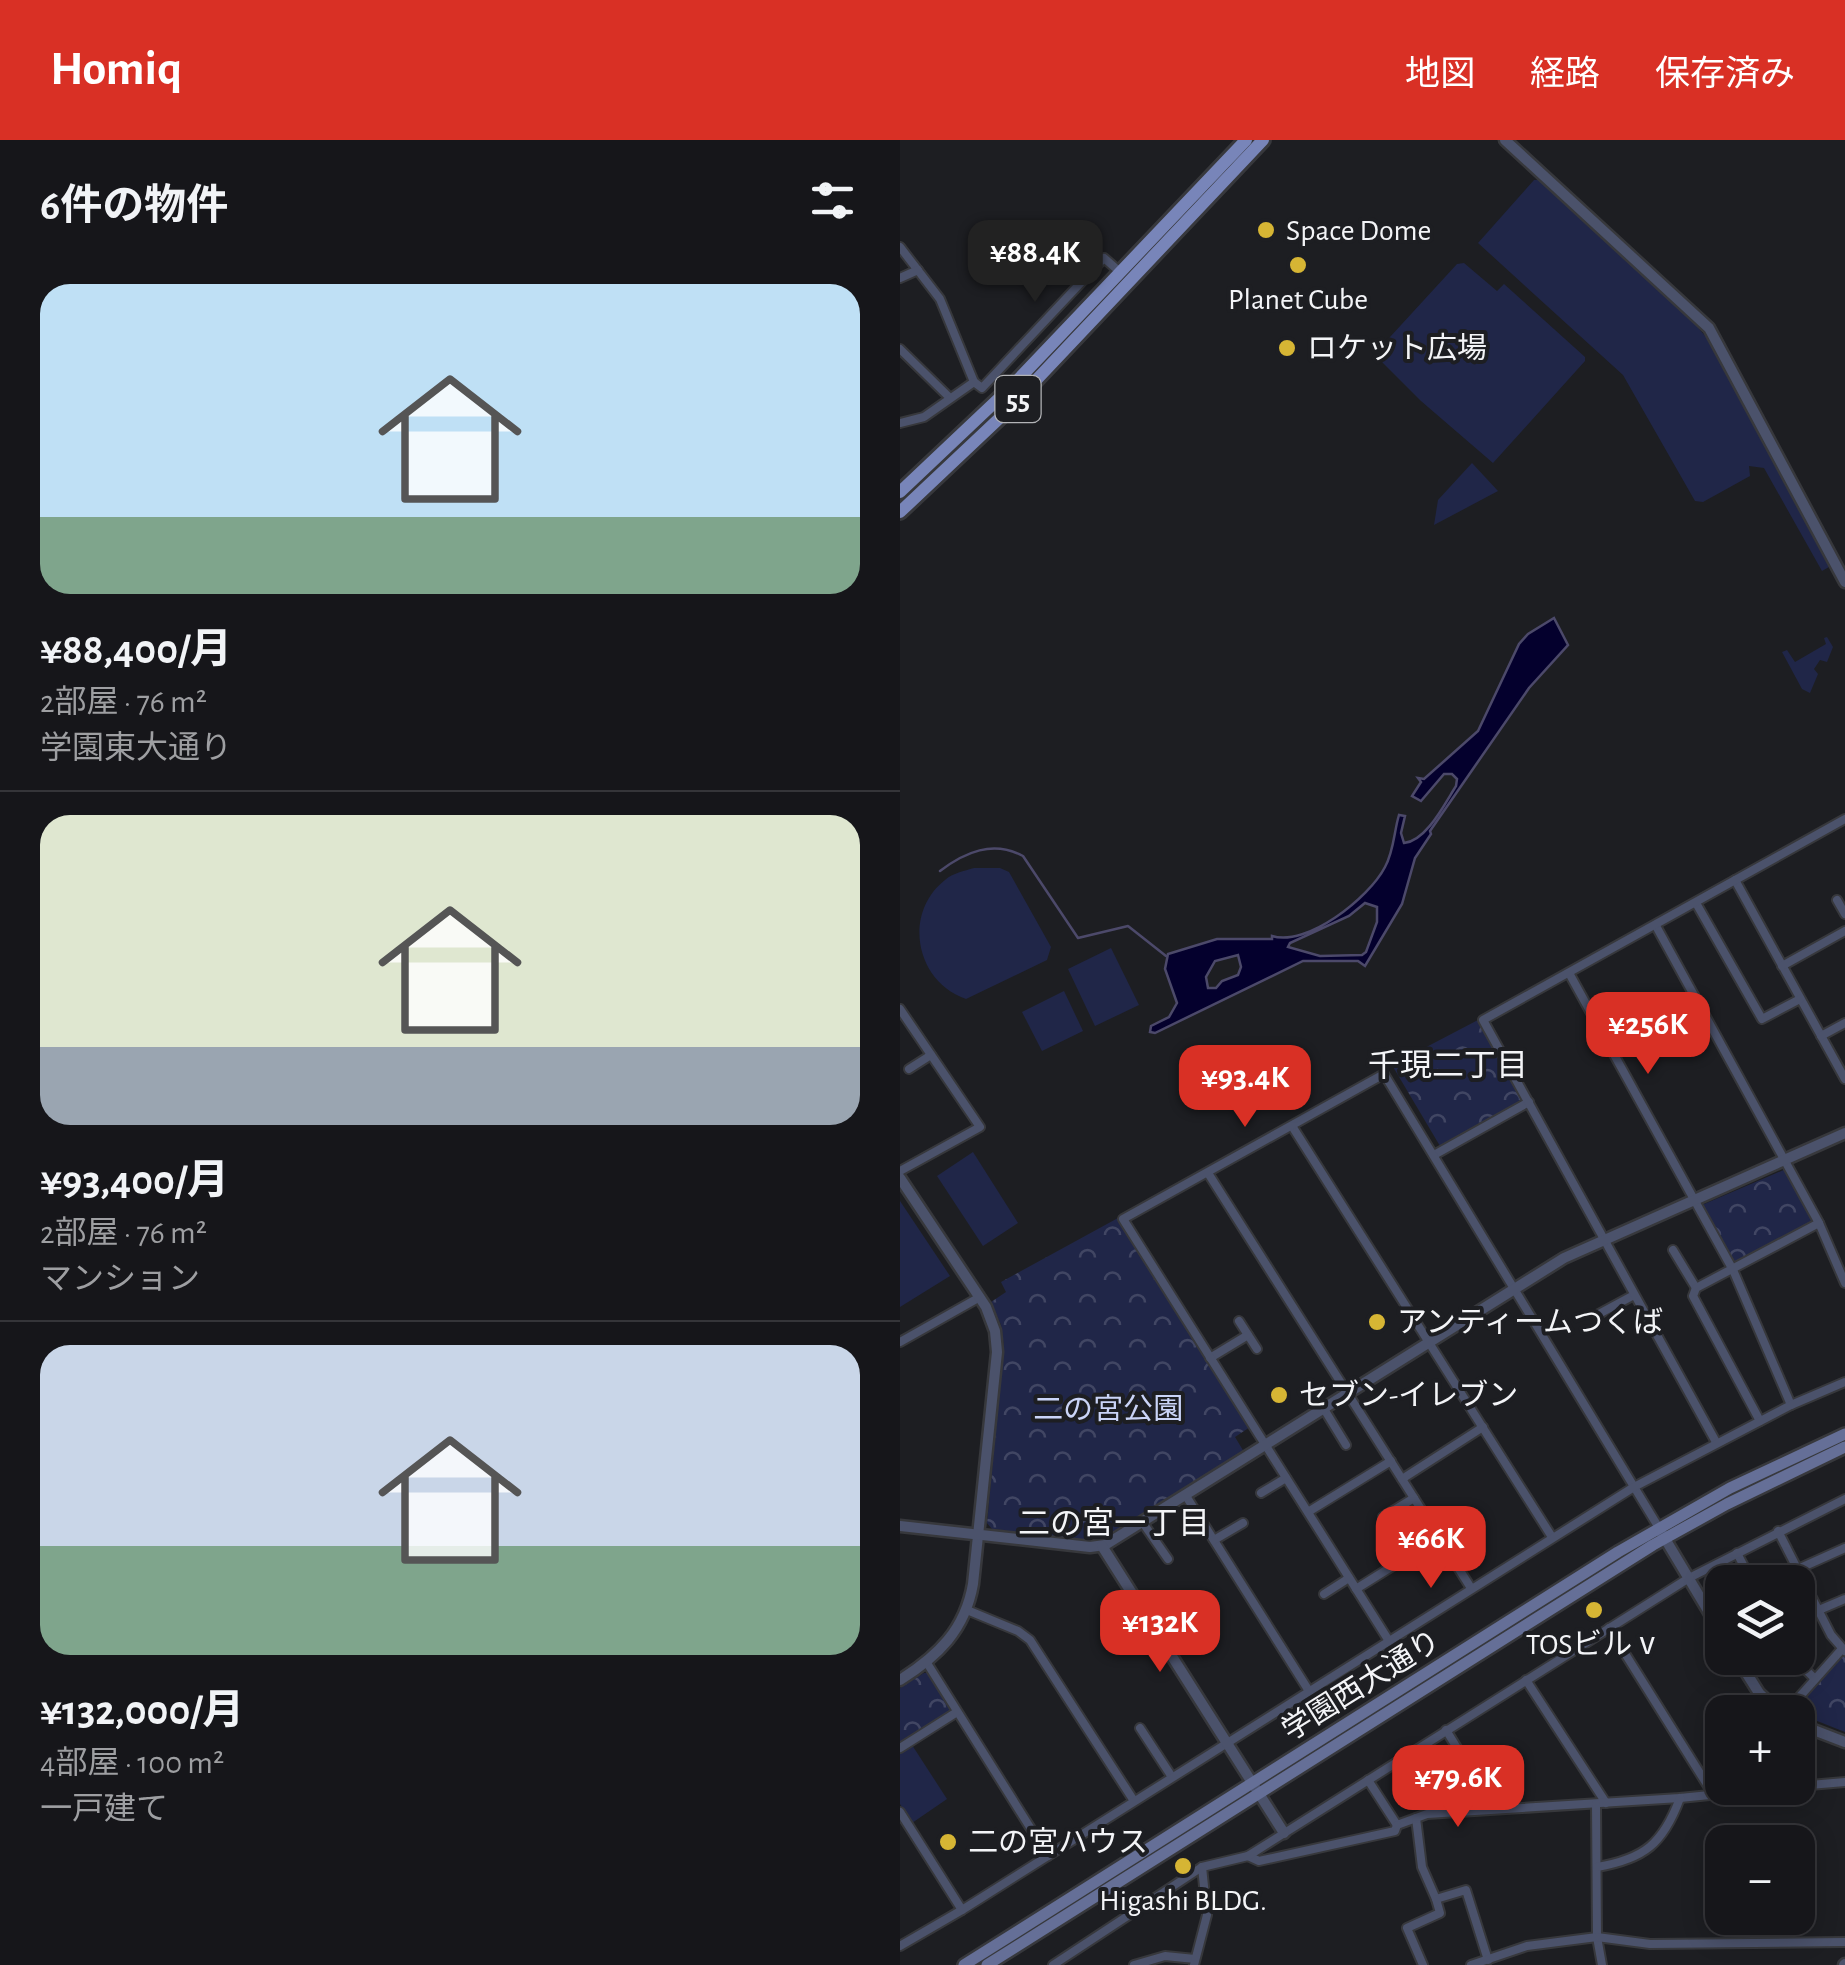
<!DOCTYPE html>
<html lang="ja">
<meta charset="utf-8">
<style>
:root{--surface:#16161a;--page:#1f1f23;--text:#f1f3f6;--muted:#9e9fa2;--line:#353539;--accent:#d93025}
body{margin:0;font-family:"Alegreya Sans","Noto Sans JP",sans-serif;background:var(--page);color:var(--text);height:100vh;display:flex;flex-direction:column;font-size:38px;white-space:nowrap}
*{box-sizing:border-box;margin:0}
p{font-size:32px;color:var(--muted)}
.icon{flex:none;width:55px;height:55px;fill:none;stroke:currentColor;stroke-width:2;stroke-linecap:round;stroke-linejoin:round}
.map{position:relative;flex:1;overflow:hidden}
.drawer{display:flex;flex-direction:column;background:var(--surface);width:900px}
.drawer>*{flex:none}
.controls{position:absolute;left:805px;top:1425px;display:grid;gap:20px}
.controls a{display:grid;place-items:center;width:110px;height:110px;border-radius:20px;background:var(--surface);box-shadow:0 5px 25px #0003,0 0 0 2px var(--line);font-size:50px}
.price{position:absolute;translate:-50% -85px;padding:0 22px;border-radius:20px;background:var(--accent);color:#fff;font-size:32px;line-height:65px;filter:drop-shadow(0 2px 5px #0008)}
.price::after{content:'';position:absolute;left:50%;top:60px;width:30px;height:22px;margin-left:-15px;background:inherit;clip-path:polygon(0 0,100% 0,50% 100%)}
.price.selected{background:#222;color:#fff}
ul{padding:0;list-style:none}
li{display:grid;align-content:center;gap:20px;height:530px;padding:0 40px}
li+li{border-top:2px solid var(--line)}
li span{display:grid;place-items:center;height:310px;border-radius:30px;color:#555}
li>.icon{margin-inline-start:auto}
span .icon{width:180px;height:180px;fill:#fffc;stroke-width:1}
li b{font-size:42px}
h2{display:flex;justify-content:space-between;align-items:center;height:120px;padding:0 40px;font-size:42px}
header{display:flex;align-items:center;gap:60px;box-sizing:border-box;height:140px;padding:0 50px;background:var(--accent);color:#fff}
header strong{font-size:48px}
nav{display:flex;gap:55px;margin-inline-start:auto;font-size:35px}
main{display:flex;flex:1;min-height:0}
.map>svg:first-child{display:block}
.green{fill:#202648}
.park{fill:url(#park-crowns)}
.water{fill:#04002d;stroke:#4c496a;stroke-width:2.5;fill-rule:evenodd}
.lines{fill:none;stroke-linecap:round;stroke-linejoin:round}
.stream{stroke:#4c496a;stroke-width:2.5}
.minor-casing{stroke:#37383c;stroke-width:12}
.tertiary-casing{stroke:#37383c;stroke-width:15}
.secondary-casing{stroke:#37383c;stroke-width:16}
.primary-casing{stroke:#37383c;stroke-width:18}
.minor{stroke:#4b526b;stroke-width:8}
.tertiary{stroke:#4b526b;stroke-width:10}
.secondary{stroke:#656f97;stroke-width:11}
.primary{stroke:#7885b9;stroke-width:12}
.poi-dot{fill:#d6b534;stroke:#1d1e22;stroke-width:4}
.labels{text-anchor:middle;stroke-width:8;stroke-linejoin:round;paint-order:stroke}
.shield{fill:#1d1e22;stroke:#b3b4b7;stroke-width:2.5}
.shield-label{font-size:28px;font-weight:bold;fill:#f3f4f7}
.poi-label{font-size:30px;fill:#f3f4f7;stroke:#1d1e22;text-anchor:start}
.park-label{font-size:30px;fill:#cad4f7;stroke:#1d1e22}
.street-label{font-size:30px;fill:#f3f4f7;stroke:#1d1e22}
.neighbourhood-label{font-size:32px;fill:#f3f4f7;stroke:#1d1e22}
</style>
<header>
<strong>Homiq</strong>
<nav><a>地図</a><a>経路</a><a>保存済み</a></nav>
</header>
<main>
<section class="drawer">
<h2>6件の物件<svg class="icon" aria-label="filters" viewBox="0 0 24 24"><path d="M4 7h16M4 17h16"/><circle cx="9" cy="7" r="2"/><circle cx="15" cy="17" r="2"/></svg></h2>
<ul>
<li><span style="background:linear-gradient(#bfe0f5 75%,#7fa58c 0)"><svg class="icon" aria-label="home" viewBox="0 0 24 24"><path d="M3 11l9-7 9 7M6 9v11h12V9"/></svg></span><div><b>¥88,400/月</b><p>2部屋 · 76 m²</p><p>学園東大通り</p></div></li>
<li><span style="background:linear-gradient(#dfe7d0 75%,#9aa5b1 0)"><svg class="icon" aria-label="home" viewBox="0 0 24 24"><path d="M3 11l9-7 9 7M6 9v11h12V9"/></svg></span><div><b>¥93,400/月</b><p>2部屋 · 76 m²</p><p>マンション</p></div></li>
<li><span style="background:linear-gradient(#c9d6e8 65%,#7fa58c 0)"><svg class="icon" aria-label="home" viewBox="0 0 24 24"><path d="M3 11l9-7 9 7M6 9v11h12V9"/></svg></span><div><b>¥132,000/月</b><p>4部屋 · 100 m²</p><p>一戸建て</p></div></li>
</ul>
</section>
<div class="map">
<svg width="945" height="1825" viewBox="0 0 945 1825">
<defs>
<pattern id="park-crowns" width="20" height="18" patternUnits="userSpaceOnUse" patternTransform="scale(2.5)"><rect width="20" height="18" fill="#202648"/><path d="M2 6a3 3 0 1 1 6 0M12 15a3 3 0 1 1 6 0" fill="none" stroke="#414663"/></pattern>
</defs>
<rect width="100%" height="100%" fill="#1d1e22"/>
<g class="green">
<polygon points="634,40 640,40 789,177 806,197 929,427 922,431 864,328 849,326 850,336 803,362 795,361 723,235 578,103"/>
<polygon points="564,123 597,151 604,144 685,217 685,221 593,323 521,261 477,217 479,209 557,124"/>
<polygon points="572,323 598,351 534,385 538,360"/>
<polygon points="927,497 933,507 927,522 920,520 914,529 918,534 910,553 902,549 882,512 887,510 895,522 926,504 924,498"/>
<path d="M74,728h26l9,4 42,75 -4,13 -81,39c-50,-17 -64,-85 -21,-119 8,-7 19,-9 29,-12z"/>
<polygon points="211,808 239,865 195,886 168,829"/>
<polygon points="164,851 183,891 142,911 122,872"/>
<polygon points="73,1012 118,1083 83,1106 37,1036"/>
<polygon points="0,1061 50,1136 0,1167"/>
<polygon points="12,1605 47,1659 12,1683 0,1664 0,1612"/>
</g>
<g class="park">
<polygon points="578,880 622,957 620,962 540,1006 492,925"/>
<polygon points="886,1029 914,1079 912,1084 839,1124 833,1123 802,1065"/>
<path d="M218,1078l132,209 -15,10 9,15c-37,24 -116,85 -158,87 -31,2 -64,-7 -94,-10l-5,-6 17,-177 -3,-21 -10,-23 15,-10 -5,-10z"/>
<polygon points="941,1514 945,1514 945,1592 892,1571"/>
<polygon points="24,1533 28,1533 51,1569 50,1573 0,1605 0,1548"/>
</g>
<path class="water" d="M654,478l14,27 -39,43 -99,143 1,3 -16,24 -13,46 -37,62 -7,-5h-55l-148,72 -5,-1 1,-6 18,-9 8,-14 -12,-34 3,-15 49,-15h55v-3c35,11 97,-38 113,-69 9,-16 9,-36 14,-52l6,1 -4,17 3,10c22,-2 40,-38 52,-57l1,-7 -5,-5h-8l-23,27 -9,-5 9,-14 -3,-4 6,1 54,-48 41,-87 9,-10zM465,763l12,4v15l-11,30 -4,3 -42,1 -32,-9 2,-4 59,-27zM338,815l3,12 -3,8 -16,6 -6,7h-8l-2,-11 9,-16z"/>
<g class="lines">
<path class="stream" d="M40,731c25,-19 53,-31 83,-15l55,82 50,-12 38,30"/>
<defs>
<g id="minor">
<polyline points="0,107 40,159 74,242"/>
<polyline points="0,138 18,130"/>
<polyline points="0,209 50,258"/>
<polyline points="0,283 24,277 74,242 82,248 204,118 220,132"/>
<polyline points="835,740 945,939"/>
<polyline points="937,760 945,774"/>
<polyline points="796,763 862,879 900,859"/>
<polyline points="756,786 919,1083 945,1143"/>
<polyline points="882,826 945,791"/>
<polyline points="669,833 833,1130 891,1265"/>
<polyline points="0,869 80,987 0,1031"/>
<polyline points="921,896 945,883"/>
<polyline points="9,929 31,915"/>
<polyline points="392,986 652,1397"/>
<polyline points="534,1015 629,962"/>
<polyline points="308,1033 571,1448"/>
<polyline points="773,1110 796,1148"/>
<polyline points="697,1175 734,1155"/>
<polyline points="339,1181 357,1209"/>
<polyline points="0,1202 80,1157"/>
<polyline points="310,1218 348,1195"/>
<polyline points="424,1269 446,1305"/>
<polyline points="860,1281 793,1156 796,1148 919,1083"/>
<polyline points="816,1302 583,880 945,679"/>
<polyline points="502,1339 583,1287"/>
<polyline points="361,1353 386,1338"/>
<polyline points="286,1356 409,1551"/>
<polyline points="408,1372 491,1321"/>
<polyline points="483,1377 514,1358"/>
<polyline points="243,1383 268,1419"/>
<polyline points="878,1391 931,1495 945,1511"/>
<polyline points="314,1400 343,1383"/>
<polyline points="837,1413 852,1442"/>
<polyline points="898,1429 945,1408"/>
<polyline points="456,1449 539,1397"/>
<polyline points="424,1454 449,1438"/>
<polyline points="67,1470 118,1491 130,1500 234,1661"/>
<polyline points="919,1470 945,1459"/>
<polyline points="709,1488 813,1654"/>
<polyline points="489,1501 223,1079 484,934 759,1388"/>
<polyline points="894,1518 915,1539"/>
<polyline points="27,1523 148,1716"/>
<polyline points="626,1540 706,1663"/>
<polyline points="886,1572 942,1509"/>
<polyline points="240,1588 272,1637"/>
<polyline points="546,1590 594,1668"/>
<polyline points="0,1608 57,1572"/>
<polyline points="468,1640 497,1685 527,1674 780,1658 879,1648"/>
<polyline points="898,1646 945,1642"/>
<polyline points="696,1664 697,1797 702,1825"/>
<polyline points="0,1672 62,1770"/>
<polyline points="516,1678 522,1727 536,1759 566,1750 588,1820"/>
<polyline points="348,1716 359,1721 495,1691 497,1685"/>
<path d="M697,1727c47,-8 66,-23 83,-69"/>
<polyline points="0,1806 62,1770 734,1347 891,1265 945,1242"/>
<polyline points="153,1825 302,1727 348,1716 789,1438 945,1359"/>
<polyline points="234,1825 265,1816 295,1819"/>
<polyline points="294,1825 307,1775 302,1727"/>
<polyline points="523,1825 507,1788 540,1773 536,1759"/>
<polyline points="571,1825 627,1806 697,1797 750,1804 945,1802"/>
</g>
<g id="tertiary">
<polyline points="605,0 809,188 945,442"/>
<path d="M0,1038l86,129 9,24 2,21 -24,232c-8,46 -35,72 -73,96"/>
<polyline points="0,1386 190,1407 205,1405 664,1118 945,993"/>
<polyline points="761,1392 822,1494"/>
<polyline points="202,1406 384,1693"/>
<polyline points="837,1518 859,1553 879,1572"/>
<polyline points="898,1584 945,1602"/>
<polyline points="944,1825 945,1824"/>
</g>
<g id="secondary">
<polyline points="64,1825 718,1412 830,1348 945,1294"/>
<polyline points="87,1825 753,1405 827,1364 945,1307"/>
</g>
<g id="primary">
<polyline points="0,352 112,246 346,0"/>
<polyline points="0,372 105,273 363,0"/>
</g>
</defs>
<use href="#minor" class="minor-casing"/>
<use href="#tertiary" class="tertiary-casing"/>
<use href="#secondary" class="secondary-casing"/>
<use href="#primary" class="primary-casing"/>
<use href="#minor" class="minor"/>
<use href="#tertiary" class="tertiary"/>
<use href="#secondary" class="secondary"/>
<use href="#primary" class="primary"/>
</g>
<g class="poi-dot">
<circle cx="366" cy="90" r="10"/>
<circle cx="398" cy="125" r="10"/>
<circle cx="387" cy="208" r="10"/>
<circle cx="477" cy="1182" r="10"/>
<circle cx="379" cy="1255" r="10"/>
<circle cx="694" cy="1470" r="10"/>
<circle cx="48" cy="1702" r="10"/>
<circle cx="283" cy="1726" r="10"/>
</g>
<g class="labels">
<rect class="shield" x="95.5" y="236" width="45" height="46" rx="8"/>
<g class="shield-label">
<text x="118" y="269">55</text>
</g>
<g class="poi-label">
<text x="386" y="100">Space Dome</text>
<text x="398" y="169" text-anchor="middle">Planet Cube</text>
<text x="407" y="218">ロケット広場</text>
<text x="497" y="1192">アンティームつくば</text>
<text x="399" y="1265">セブン-イレブン</text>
<text x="694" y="1514" text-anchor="middle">TOSビルⅴ</text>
<text x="68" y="1712">二の宮ハウス</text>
<text x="283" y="1770" text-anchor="middle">Higashi BLDG.</text>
</g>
<g class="park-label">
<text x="208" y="1279">二の宮公園</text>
</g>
<g class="street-label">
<text transform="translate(461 1545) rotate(-32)" y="10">学園西大通り</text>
</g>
<g class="neighbourhood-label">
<text x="548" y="936">千現二丁目</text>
<text x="214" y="1394">二の宮一丁目</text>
</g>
</g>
</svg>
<div class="controls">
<a><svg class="icon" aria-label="layers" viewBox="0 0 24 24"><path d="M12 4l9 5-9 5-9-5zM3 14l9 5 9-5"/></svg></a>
<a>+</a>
<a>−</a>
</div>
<b class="price selected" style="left:135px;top:165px">¥88.4K</b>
<b class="price" style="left:748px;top:937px">¥256K</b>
<b class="price" style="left:345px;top:990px">¥93.4K</b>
<b class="price" style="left:531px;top:1451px">¥66K</b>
<b class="price" style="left:260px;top:1535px">¥132K</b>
<b class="price" style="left:558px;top:1690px">¥79.6K</b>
</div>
</main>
